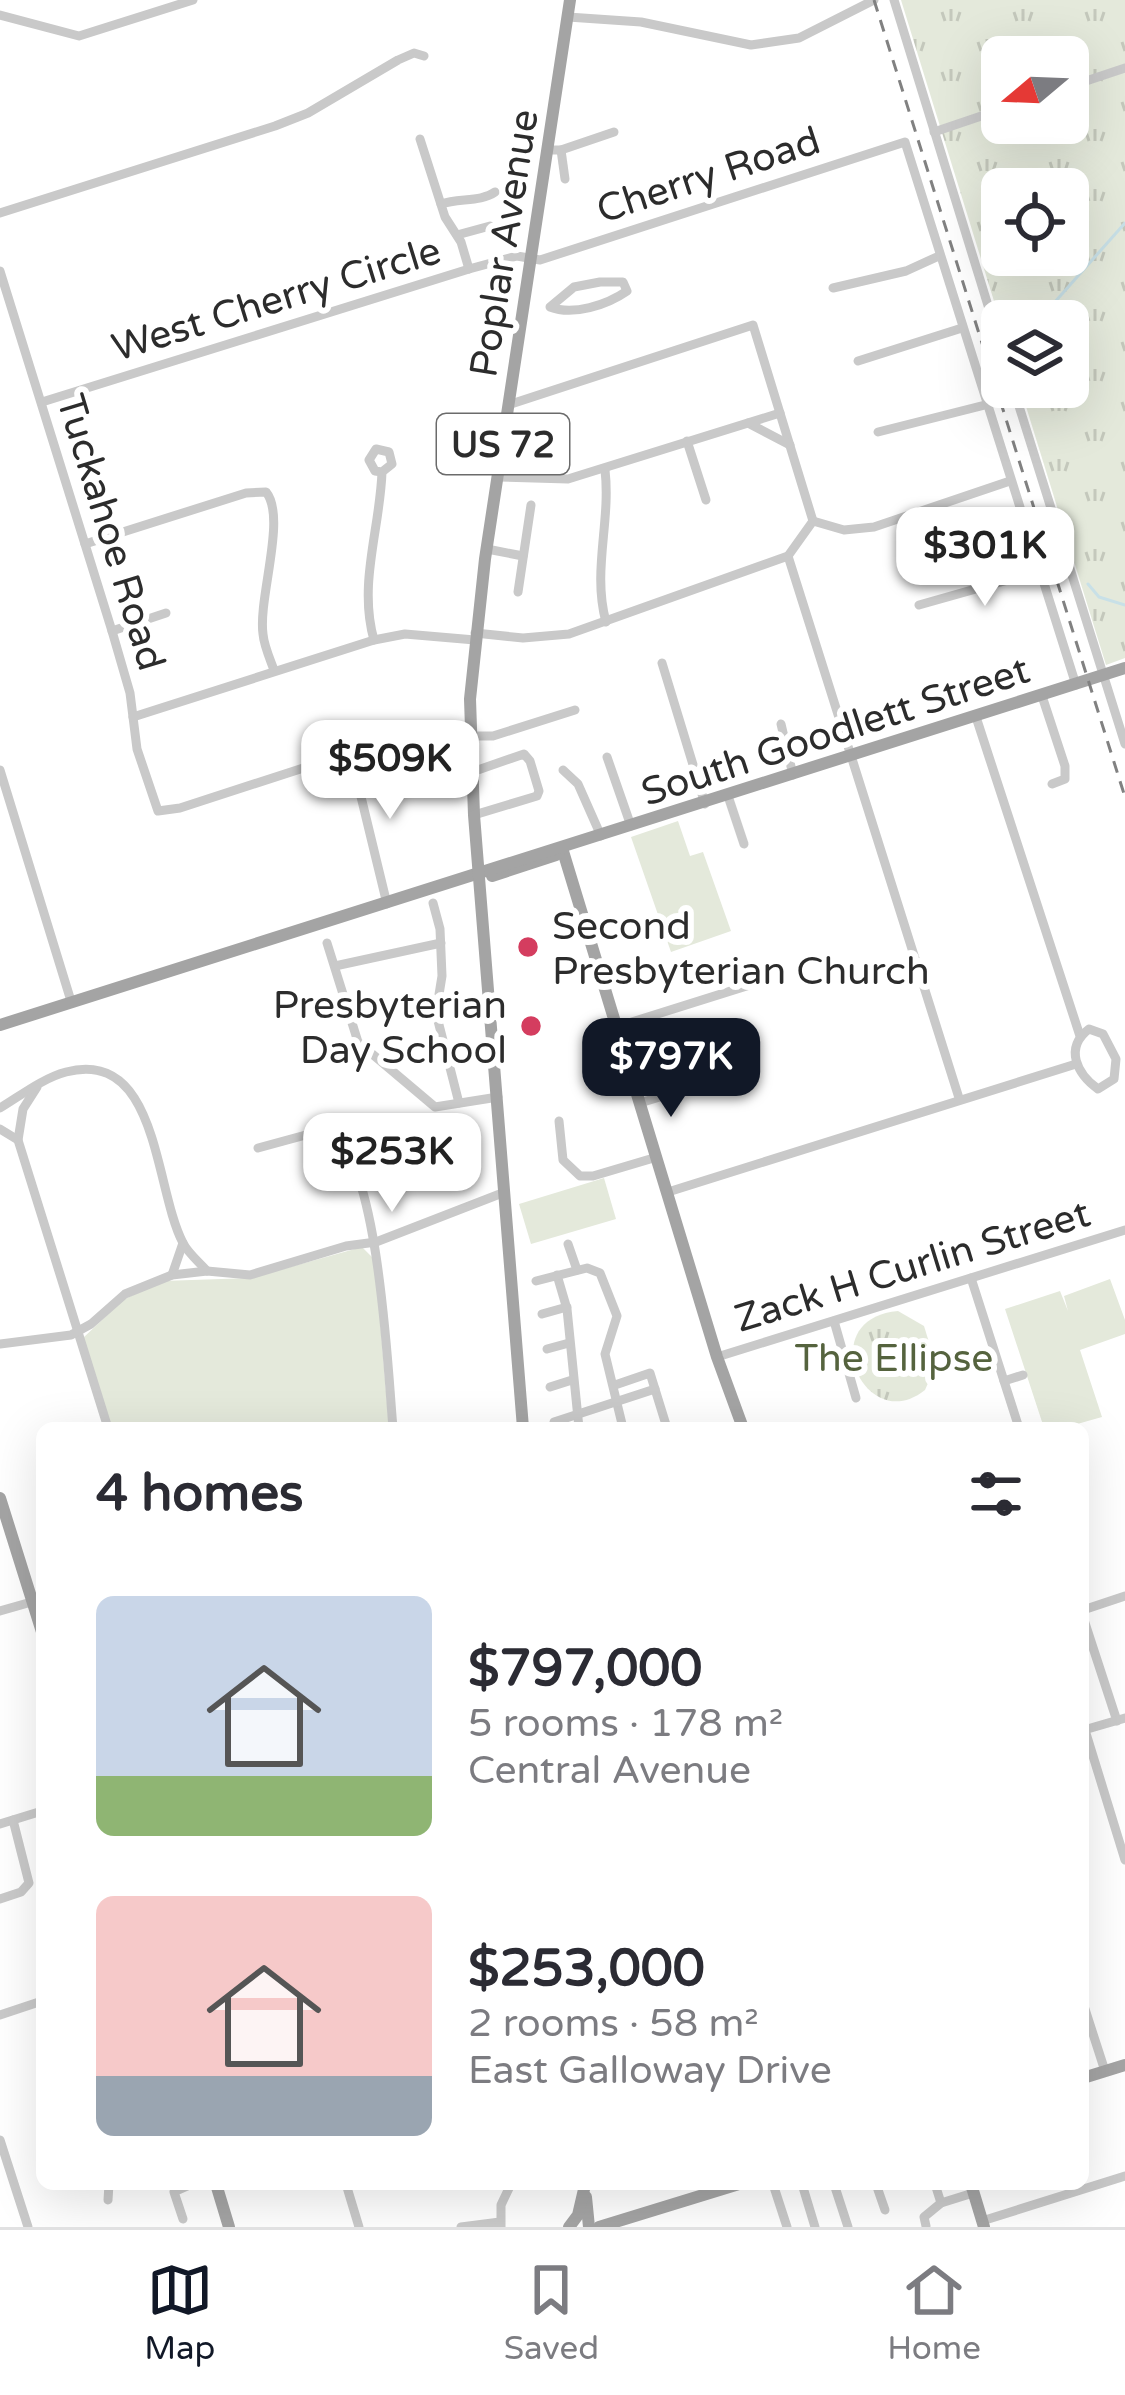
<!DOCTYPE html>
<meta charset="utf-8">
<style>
:root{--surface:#fff;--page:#f2f2f3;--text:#2b2b33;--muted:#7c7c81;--line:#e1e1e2;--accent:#111827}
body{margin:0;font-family:"Varela Round",sans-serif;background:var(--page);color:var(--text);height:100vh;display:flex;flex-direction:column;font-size:45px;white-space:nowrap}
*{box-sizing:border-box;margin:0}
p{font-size:39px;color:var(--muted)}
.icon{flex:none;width:66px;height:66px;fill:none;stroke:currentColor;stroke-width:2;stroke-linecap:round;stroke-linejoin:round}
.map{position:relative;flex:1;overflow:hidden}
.panel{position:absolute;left:36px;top:1422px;width:1053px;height:768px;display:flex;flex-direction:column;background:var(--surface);border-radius:18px;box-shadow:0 12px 48px #0002}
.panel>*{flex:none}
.needle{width:78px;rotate:251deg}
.controls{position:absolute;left:981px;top:36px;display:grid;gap:24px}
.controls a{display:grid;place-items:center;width:108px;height:108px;border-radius:18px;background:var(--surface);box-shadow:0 12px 48px #0002;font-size:60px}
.price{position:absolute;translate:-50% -102px;padding:0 27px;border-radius:24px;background:#fff;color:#222;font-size:39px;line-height:78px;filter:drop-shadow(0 3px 6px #0008)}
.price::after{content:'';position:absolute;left:50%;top:72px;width:36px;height:27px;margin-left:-18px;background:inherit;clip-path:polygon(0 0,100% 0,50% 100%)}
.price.on{background:var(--accent);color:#fff}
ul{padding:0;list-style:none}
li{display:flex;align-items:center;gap:36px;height:300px;padding:0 60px}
li span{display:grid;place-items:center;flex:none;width:336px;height:240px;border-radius:18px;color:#555}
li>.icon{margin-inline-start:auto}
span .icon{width:144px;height:144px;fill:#fffc;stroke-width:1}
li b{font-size:51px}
h2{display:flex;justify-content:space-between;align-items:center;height:144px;padding:0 60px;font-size:51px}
.dock{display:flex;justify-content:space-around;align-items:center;height:168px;border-top:3px solid var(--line);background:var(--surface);font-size:33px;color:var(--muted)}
.dock a{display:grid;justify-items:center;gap:6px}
.dock .on{color:var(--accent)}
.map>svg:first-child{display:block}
.green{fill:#e4e9db}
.park{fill:url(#park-tufts);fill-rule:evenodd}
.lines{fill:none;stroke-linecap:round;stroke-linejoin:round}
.stream{stroke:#c8e0e7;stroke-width:3}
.minor{stroke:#c9c9c9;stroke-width:9}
.major{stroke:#a4a4a4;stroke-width:12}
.rail{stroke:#818181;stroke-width:3;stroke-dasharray:12 9;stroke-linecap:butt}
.poi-dot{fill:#d43d5f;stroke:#fff;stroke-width:4.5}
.labels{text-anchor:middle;stroke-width:12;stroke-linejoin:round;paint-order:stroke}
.shield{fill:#fff;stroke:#6b6b6b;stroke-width:3}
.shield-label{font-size:36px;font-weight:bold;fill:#2c2c2c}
.street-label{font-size:39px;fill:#2c2c2c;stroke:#fff}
.poi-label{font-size:39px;fill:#2c2c2c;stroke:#fff;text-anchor:start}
.park-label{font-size:39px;fill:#55633e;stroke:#fff}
</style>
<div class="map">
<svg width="1125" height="2227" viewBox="0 0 1125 2227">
<defs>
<pattern id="park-tufts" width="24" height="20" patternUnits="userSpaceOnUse" patternTransform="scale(3)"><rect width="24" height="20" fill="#e4e9db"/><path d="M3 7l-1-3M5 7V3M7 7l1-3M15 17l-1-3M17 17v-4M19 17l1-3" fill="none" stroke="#c4c8bc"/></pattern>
</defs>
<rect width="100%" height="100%" fill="#fff"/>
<g class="green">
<polygon points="678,821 690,856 703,852 731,931 671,952 631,837"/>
<polygon points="604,1178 616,1219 531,1244 519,1204"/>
<polygon points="362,1247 375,1260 389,1428 111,1428 83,1338 123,1300 162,1281 251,1278"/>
<polygon points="1110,1279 1125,1320 1125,1334 1080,1350 1102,1417 1063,1428 1044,1428 1005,1309 1060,1291 1068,1311 1064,1296"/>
</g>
<g class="park">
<path d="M901,0h224v658l-19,7 -86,-278h48v-66h-66v6zM1002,57h66v66h-66zM1002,189h66v66h-66z"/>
<path d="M898,1311l26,15 12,39 -11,25c-60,48 -113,-71 -27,-79z"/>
</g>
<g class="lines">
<g class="stream">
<polyline points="1038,321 1125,223"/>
<polyline points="1045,526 1051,527"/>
<polyline points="1088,584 1099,597 1125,605"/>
</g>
<g class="minor">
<polyline points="894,0 1002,351"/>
<polyline points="0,15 79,36 193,0"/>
<polyline points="568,17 641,22 751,45 799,38 874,0"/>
<polyline points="1068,87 1125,68"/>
<polyline points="934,132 1002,109"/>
<polyline points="420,139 445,217 461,242 469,269"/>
<polyline points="548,150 561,150 614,132"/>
<polyline points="561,150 565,179"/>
<path d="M441,204c18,-6 40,-2 54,-12"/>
<polyline points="0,213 275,126 308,113 398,60 414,53 424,56"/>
<polyline points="457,235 490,226"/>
<polyline points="0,271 112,631 130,693 137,749 158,811 180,808 328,760 347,759 355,772 387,904"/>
<path d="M600,282h23l4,9c-20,14 -54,25 -77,16l24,-20z"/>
<polyline points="833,288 906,271 939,256"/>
<polyline points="858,361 962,328"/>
<polyline points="1013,387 1125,744"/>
<polyline points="42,402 469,269 517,256 540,260 905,142 1076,685"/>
<polyline points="508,405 753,325 813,521 788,556 959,1098"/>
<polyline points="748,423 790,445"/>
<polyline points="878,432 985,405"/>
<polyline points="687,441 706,500"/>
<path d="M605,470c6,52 -13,101 1,152"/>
<polyline points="499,477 568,479 780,413"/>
<polyline points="813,521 844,530 874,527 1010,481"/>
<path d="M85,544l161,-51 20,-1c21,25 -8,106 -3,142 1,12 7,25 11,36"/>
<polyline points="487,549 523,556"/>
<polyline points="518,592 531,505"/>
<polyline points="919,605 1039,571"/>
<polyline points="112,631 166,613"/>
<polyline points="475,633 523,638 569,634 788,556"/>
<path d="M374,640c-16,-56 6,-111 8,-168l10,-8 -3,-12 -13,-3 -7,11 6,11 7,1"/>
<polyline points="662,663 705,804"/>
<polyline points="1042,696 1065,766 1065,779 1052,784"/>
<polyline points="133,717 374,640 405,634 475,640"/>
<polyline points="976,717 1080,1036"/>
<polyline points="781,724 793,775"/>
<polyline points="470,736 493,736 575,710"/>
<polyline points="607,757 631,826"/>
<polyline points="0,770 71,1001"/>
<polyline points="563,770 578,784 601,836"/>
<polyline points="472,772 524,754 530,761 539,791 537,796 474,815"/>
<polyline points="728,796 744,844"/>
<polyline points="433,903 440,929 442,976 436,1013 459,1103"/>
<polyline points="327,943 358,1042 435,1107 498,1097"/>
<polyline points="335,966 441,943"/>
<polyline points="616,1027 775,977"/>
<path d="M1089,1029l14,5 13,25 -2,20 -16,10c-21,-15 -34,-41 -9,-60z"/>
<polyline points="37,1087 23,1109 18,1140 108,1428"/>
<polyline points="640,1103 705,1083"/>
<path d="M0,1108c20,-12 43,-30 66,-36 93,-24 88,116 117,171 5,10 16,19 24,28"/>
<polyline points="559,1121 563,1160 580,1176 593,1176 657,1157"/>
<polyline points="0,1129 18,1140"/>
<path d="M258,1148l66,-18c55,11 64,247 69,298"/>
<polyline points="668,1192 1076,1064"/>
<polyline points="568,1244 577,1270"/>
<polyline points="172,1275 183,1243"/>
<polyline points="557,1275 567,1309 579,1428"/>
<polyline points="971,1278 1019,1428"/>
<polyline points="536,1281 587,1268 600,1273 617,1316 605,1354 623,1428"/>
<polyline points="542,1314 567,1307"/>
<polyline points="834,1321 856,1398"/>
<polyline points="0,1344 71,1335 91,1324 125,1294 172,1275 207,1271 250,1275 346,1246 376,1242 505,1192"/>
<polyline points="547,1349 569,1343"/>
<polyline points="717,1357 1125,1230"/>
<polyline points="1004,1381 1023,1375"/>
<polyline points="615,1385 650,1373 667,1428"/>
<polyline points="550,1387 572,1380"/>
<polyline points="554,1422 655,1389"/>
<polyline points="1083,1610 1125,1596"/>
<polyline points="0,1611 42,1599"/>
<polyline points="1083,1617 1117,1721"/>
<polyline points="1084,1730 1125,1718"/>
<polyline points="1085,1730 1125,1860"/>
<polyline points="0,1824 42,1811"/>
<polyline points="0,1899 21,1892 29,1883 13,1820"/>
<polyline points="1083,2003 1105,2071"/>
<polyline points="0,2015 42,2001"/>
<polyline points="0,2140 28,2227"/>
<polyline points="346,2184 359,2227"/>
<polyline points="773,2184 787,2227"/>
<polyline points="802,2184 815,2227"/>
<polyline points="834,2184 848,2227"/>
<polyline points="876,2184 885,2210"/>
<polyline points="935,2184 941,2203"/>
<polyline points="108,2200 109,2184"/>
<polyline points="183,2219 174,2192 192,2184"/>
<polyline points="982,2221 1125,2176"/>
<polyline points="926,2226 924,2217 941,2203 973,2193"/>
<polyline points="461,2227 500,2222"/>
<polyline points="501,2227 501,2205 511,2184"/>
</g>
<g class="major">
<polyline points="562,848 717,1357 743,1428"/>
<polyline points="492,876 556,855 561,849"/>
<polyline points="0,1025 1125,668"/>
<polyline points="523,1428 474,815 470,699 485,559 570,0"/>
<polyline points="0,1498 42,1632"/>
<polyline points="1083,2078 1125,2065"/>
<polyline points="216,2184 229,2227"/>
<polyline points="971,2184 984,2227"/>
<polyline points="586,2197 589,2227"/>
<polyline points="569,2227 578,2215 585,2185"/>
<polyline points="599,2227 739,2184"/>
</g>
<polyline class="rail" points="874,0 1125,797"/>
</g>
<g class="poi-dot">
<circle cx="528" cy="947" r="12"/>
<circle cx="531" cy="1026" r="12"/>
</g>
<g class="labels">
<rect class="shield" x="437" y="414" width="132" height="60" rx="9"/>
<g class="shield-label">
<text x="503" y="457">US 72</text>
</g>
<g class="street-label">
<text transform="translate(708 174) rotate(-18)" y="14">Cherry Road</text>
<text transform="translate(503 243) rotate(-81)" y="14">Poplar Avenue</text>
<text transform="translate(276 298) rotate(-17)" y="14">West Cherry Circle</text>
<text transform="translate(112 532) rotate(73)" y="14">Tuckahoe Road</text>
<text transform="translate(835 730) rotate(-18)" y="14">South Goodlett Street</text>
<text transform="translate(912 1265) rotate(-17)" y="14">Zack H Curlin Street</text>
</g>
<g class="poi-label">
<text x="552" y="939">Second<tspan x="552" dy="45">Presbyterian Church</tspan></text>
<text x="507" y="1018" text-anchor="end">Presbyterian<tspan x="507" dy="45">Day School</tspan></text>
</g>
<g class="park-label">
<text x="894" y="1371">The Ellipse</text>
</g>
</g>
</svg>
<div class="controls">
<a><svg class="needle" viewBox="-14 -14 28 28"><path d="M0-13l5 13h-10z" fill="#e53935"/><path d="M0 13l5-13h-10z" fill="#7c7c81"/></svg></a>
<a><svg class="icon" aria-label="locate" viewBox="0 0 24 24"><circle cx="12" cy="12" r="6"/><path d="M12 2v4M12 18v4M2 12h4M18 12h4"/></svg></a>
<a><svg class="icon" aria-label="layers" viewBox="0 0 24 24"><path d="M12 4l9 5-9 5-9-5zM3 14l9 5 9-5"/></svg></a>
</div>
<b class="price" style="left:985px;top:609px">$301K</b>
<b class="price" style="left:390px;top:822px">$509K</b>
<b class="price on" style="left:671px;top:1120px">$797K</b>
<b class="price" style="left:392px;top:1215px">$253K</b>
<section class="panel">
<h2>4 homes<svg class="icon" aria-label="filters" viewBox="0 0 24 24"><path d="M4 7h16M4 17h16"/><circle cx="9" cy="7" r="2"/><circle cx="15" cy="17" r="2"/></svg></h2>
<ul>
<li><span style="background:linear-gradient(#c9d6e8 75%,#8fb573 0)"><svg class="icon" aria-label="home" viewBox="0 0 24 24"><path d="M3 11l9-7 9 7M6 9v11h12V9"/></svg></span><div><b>$797,000</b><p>5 rooms · 178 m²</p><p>Central Avenue</p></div></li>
<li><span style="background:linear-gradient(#f6c9c9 75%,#9aa5b1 0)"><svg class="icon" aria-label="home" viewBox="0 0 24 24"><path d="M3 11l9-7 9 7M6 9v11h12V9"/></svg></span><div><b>$253,000</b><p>2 rooms · 58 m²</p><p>East Galloway Drive</p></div></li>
</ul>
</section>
</div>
<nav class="dock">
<a class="on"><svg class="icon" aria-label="map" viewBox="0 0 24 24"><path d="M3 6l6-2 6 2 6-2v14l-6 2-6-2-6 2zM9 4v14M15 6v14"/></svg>Map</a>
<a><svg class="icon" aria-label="saved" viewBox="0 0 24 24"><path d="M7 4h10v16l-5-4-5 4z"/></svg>Saved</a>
<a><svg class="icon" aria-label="home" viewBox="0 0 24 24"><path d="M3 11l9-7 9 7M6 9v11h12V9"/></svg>Home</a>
</nav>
